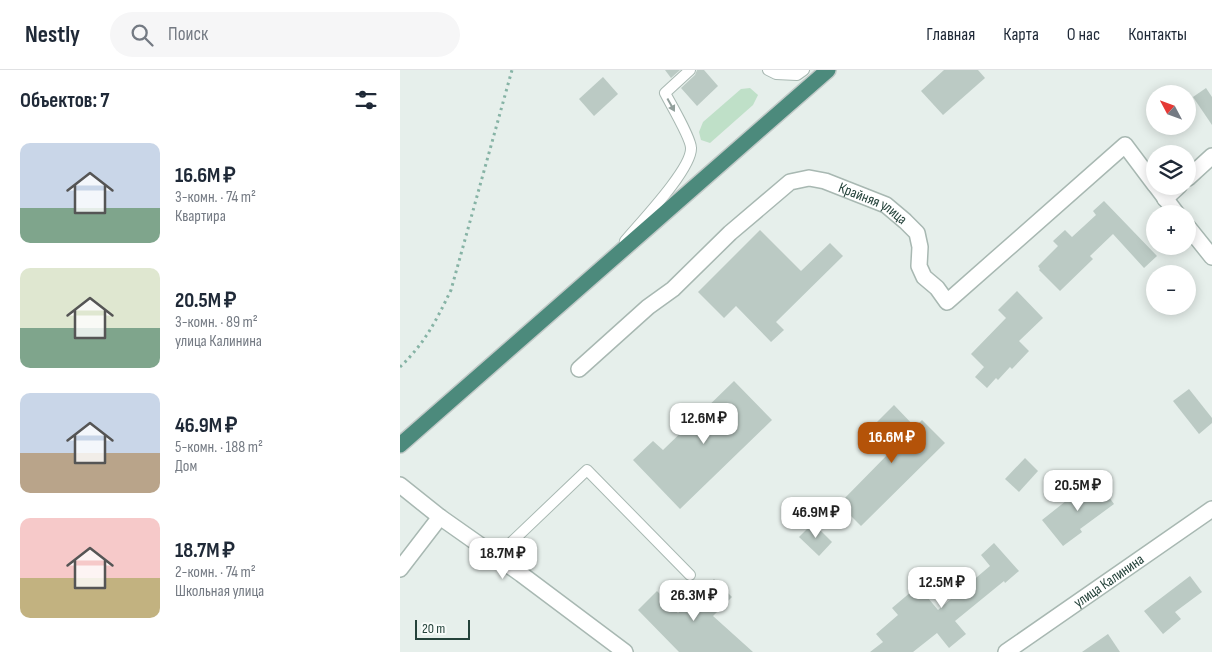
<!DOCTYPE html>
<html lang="ru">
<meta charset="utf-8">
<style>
:root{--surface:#fff;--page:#f6f6f7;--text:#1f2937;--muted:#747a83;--line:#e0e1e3;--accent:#b45309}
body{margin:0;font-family:"Sofia Sans Condensed",sans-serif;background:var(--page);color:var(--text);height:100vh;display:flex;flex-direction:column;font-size:19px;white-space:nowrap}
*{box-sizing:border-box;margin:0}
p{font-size:16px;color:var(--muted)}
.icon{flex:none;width:28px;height:28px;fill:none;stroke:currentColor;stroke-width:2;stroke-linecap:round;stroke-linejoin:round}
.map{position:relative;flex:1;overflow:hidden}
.panel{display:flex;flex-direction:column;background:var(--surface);width:400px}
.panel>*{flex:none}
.needle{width:32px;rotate:311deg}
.tools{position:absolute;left:746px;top:15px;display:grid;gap:10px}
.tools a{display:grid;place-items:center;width:50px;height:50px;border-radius:50%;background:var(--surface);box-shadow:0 2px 12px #0003;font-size:25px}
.scale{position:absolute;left:15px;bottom:12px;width:55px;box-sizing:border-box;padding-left:5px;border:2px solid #24423a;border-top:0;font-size:14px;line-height:18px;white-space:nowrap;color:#24423a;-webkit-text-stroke:4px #f7fbf9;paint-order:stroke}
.price{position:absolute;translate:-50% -42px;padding:0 11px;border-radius:10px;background:#fff;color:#222;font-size:16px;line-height:32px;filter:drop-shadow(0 1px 2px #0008)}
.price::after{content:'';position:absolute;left:50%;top:30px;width:15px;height:11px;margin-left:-8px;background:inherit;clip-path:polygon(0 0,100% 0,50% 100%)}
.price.selected{background:var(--accent);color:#fff}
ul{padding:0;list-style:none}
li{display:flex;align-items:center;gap:15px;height:125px;padding:0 20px}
li span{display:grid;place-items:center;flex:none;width:140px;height:100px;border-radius:10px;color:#555}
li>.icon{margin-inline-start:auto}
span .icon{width:60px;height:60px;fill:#fffc;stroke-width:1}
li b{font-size:21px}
h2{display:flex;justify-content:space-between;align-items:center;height:60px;padding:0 20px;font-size:21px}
header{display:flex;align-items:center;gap:30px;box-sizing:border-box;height:70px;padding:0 25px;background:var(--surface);border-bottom:1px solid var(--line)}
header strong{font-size:24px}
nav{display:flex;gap:28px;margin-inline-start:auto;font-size:18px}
.search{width:350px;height:45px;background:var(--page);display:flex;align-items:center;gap:12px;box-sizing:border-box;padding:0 18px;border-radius:28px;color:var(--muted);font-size:19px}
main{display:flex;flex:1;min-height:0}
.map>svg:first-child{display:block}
.green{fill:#bfe0c8}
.building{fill:#bbcac4}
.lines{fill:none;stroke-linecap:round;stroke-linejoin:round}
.service-casing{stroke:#a8b8b2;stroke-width:12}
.minor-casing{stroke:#a8b8b2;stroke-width:18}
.tertiary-casing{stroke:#a8b8b2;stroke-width:18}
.trunk-casing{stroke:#c2cac8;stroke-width:18}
.path{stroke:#86b3a5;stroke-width:3;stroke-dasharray:2.5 4;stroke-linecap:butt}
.service{stroke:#fff;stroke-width:10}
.minor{stroke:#fff;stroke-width:15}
.tertiary{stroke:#fff;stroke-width:15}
.trunk{stroke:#4c8a7c;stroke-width:15}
.oneway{fill:#92a09c}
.labels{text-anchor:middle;stroke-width:5;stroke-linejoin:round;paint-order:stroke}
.street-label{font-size:15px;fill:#24423a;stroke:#f7fbf9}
</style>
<header>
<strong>Nestly</strong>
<div class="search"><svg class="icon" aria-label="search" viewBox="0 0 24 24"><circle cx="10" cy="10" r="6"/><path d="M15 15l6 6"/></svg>Поиск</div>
<nav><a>Главная</a><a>Карта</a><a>О нас</a><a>Контакты</a></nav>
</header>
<main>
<section class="panel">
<h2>Объектов: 7<svg class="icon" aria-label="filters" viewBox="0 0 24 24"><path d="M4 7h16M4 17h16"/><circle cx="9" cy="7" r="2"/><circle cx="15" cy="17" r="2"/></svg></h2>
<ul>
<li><span style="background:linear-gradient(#c9d6e8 65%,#7fa58c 0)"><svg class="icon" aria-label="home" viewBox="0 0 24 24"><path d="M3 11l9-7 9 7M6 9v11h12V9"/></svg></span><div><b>16.6M ₽</b><p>3-комн. · 74 m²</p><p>Квартира</p></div></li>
<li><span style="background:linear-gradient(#dfe7d0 60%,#7fa58c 0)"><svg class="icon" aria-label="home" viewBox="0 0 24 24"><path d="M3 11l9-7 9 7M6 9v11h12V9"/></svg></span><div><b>20.5M ₽</b><p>3-комн. · 89 m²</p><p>улица Калинина</p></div></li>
<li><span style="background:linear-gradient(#c9d6e8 60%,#b9a48a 0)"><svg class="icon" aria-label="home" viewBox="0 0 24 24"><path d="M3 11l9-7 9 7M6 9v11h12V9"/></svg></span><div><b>46.9M ₽</b><p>5-комн. · 188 m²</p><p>Дом</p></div></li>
<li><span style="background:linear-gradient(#f6c9c9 60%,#c2b280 0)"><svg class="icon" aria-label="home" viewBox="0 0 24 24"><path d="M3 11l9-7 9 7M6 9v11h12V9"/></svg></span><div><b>18.7M ₽</b><p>2-комн. · 74 m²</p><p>Школьная улица</p></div></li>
</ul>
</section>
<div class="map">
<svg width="812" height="582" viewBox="0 0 812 582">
<rect width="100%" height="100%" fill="#e6efeb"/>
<polygon class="green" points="350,18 358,25 353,35 310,73 301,70 299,62 303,52 341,19"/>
<g class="building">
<polygon points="265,0 280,0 271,8"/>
<polygon points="297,0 304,0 318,16 297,36 281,18 295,5"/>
<polygon points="544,0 578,0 585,8 543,45 521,21"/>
<polygon points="203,7 218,24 194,46 179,29"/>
<polygon points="806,18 812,27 812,55 793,27"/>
<polygon points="704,131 757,186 744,198 713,164 690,186 693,189 660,221 639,200 640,199 638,196 658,176 653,171 665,160 672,167 696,145 693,141"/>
<polygon points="360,160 401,201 430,173 443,186 376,252 384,260 371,272 336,236 324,248 298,222"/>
<polygon points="617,221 643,248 619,271 629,281 612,299 610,297 598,310 596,308 587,318 575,307 584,297 571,284 606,248 598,240"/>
<polygon points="334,311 372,350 280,439 233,390 253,371 263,380"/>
<polygon points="789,319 812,348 812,353 799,364 773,331"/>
<polygon points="494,335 515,357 522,350 545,373 461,456 439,434 494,378 472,357"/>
<polygon points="625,388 638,401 619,422 605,409"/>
<polygon points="695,408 714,434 680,459 682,462 663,476 642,450"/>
<polygon points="413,453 432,472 419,486 399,467"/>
<polygon points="594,473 619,501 605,513 604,511 555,551 566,564 549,578 537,563 513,582 470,582 483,572 476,564 498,545 492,538 518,516 538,540 590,496 581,485"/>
<polygon points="790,506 802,522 775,542 781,549 763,564 744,541"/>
<polygon points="314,509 332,527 313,546 353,582 279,582 238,540 257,521 278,543"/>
<polygon points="708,564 720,582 682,582"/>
</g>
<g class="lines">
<defs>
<g id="service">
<polyline points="368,0 376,4 397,5 404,0"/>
<path d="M225,171c14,-17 67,-72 66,-93 0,-10 -21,-45 -26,-55l25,-23"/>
<polyline points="96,487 187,400 290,505"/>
</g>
<g id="minor">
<polyline points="788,108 812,86"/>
<polyline points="756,116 777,144"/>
<polyline points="765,129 779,116"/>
<polyline points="788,157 812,187"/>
<path id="s1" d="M179,299l69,-62 25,-18 57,-56 60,-51 19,-4 16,3 61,24 19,16 12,12 3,14 -1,19 5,11 13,11 10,14 178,-157 30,40"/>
<polyline points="0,499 40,447"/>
<path id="s2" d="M606,582l206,-143"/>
</g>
<polyline id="tertiary" points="0,415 40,447 121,504 225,582"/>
<polyline id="trunk" points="0,375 428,0"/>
</defs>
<use href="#service" class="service-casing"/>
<use href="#minor" class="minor-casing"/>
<use href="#tertiary" class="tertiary-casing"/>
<use href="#trunk" class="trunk-casing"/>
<path class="path" d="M0,297c25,-24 36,-46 51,-77l61,-220"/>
<use href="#service" class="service"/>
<use href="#minor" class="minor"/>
<use href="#tertiary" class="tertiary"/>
<use href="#trunk" class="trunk"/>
</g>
<defs><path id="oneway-solid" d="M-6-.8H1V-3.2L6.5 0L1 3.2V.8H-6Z" transform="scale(1.25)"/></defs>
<use class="oneway" href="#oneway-solid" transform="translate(271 35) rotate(61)"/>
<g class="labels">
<g class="street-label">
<text dy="5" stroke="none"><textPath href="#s1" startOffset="371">Крайняя улица</textPath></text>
<text dy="5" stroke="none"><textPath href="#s2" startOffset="125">улица Калинина</textPath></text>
</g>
</g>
</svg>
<div class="tools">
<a><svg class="needle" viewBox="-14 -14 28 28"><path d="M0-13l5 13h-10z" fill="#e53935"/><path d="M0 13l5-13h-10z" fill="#747a83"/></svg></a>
<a><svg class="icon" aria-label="layers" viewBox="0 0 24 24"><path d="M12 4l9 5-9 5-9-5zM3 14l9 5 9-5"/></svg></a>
<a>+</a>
<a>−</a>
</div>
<div class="scale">20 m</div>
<b class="price" style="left:304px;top:375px">12.6M ₽</b>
<b class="price selected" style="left:492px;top:394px">16.6M ₽</b>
<b class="price" style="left:678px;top:442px">20.5M ₽</b>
<b class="price" style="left:416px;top:469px">46.9M ₽</b>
<b class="price" style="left:103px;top:510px">18.7M ₽</b>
<b class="price" style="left:542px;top:539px">12.5M ₽</b>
<b class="price" style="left:294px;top:552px">26.3M ₽</b>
</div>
</main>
